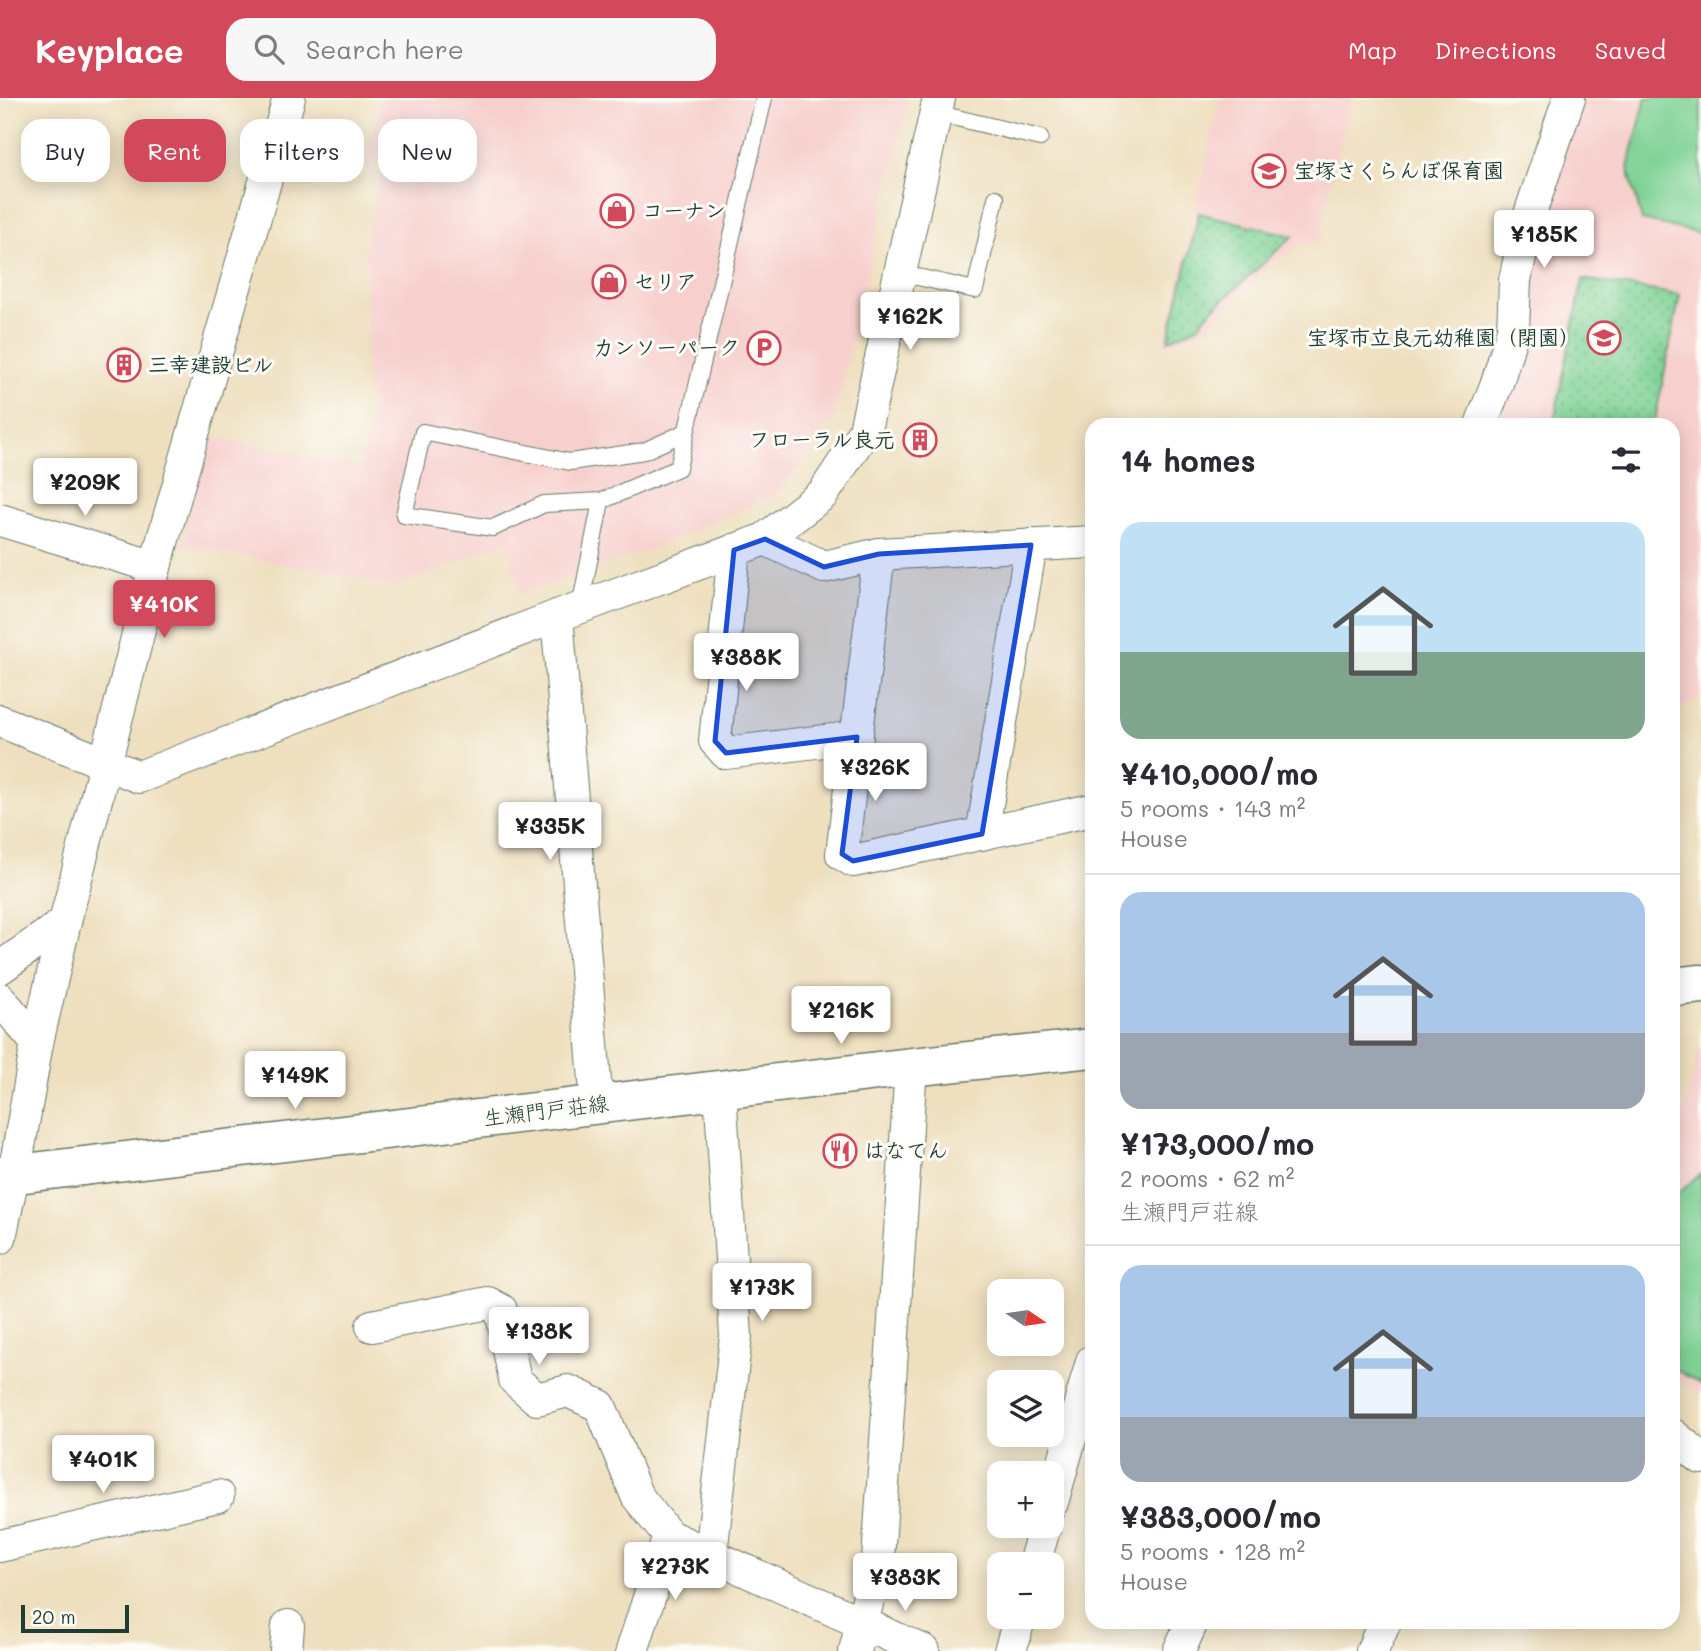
<!DOCTYPE html>
<meta charset="utf-8">
<style>
:root{--surface:#fff;--page:#f7f7f7;--text:#2b2b33;--muted:#7c7c81;--line:#e1e1e2;--accent:#d1495b}
body{margin:0;font-family:Mali,"Klee One",sans-serif;background:var(--page);color:var(--text);height:100vh;display:flex;flex-direction:column;font-size:26px;white-space:nowrap}
*{box-sizing:border-box;margin:0}
p{font-size:23px;color:var(--muted)}
.icon{flex:none;width:38px;height:38px;fill:none;stroke:currentColor;stroke-width:2;stroke-linecap:round;stroke-linejoin:round}
.map{position:relative;flex:1;overflow:hidden}
.details{position:absolute;left:1085px;top:320px;width:595px;height:1211px;display:flex;flex-direction:column;background:var(--surface);border-radius:21px;box-shadow:0 4px 18px #0003}
.details>*{flex:none}
.top-card{position:absolute;left:21px;top:21px;width:665px;height:63px;display:flex;gap:14px}
.needle{width:46px;rotate:103deg}
.buttons{position:absolute;left:987px;top:1181px;display:grid;gap:14px}
.buttons a{display:grid;place-items:center;width:77px;height:77px;border-radius:14px;background:var(--surface);box-shadow:0 4px 18px #0003;font-size:35px}
.scale{position:absolute;left:21px;bottom:18px;width:108px;box-sizing:border-box;padding-left:7px;border:4px solid #1f3d34;border-top:0;font-size:19px;line-height:24px;white-space:nowrap;color:#1f3d34;-webkit-text-stroke:5px #fdfcf7;paint-order:stroke}
.price{position:absolute;translate:-50% -60px;padding:0 16px;border-radius:7px;background:#fff;color:#222;font-size:23px;line-height:46px;filter:drop-shadow(0 2px 4px #0008)}
.price::after{content:'';position:absolute;left:50%;top:42px;width:21px;height:16px;margin-left:-10px;background:inherit;clip-path:polygon(0 0,100% 0,50% 100%)}
.price.selected{background:var(--accent);color:#fff}
ul{padding:0;list-style:none}
li{display:grid;align-content:center;gap:14px;height:371px;padding:0 35px}
li+li{border-top:2px solid var(--line)}
li span{display:grid;place-items:center;height:217px;border-radius:21px;color:#555}
li>.icon{margin-inline-start:auto}
span .icon{width:126px;height:126px;fill:#fffc;stroke-width:1}
li b{font-size:30px}
h2{display:flex;justify-content:space-between;align-items:center;height:84px;padding:0 35px;font-size:30px}
.tag{padding:0 24px;border-radius:21px;background:var(--surface);box-shadow:0 4px 18px #0003;font-size:24px;line-height:63px}
.tag.selected{background:var(--accent);color:#fff}
header{display:flex;align-items:center;gap:42px;box-sizing:border-box;height:98px;padding:0 35px;background:var(--accent);color:#fff}
header strong{font-size:33px}
nav{display:flex;gap:38px;margin-inline-start:auto;font-size:24px}
.search{width:490px;height:63px;background:var(--page);display:flex;align-items:center;gap:18px;box-sizing:border-box;padding:0 24px;border-radius:21px;color:var(--muted);font-size:26px}
.map>svg:first-child{display:block}
.built{fill:#f7d0cd}
.park{fill:url(#park-dots);stroke:#4f8864;stroke-width:2}
.pitch{fill:#7fd295;stroke:#4f8864;stroke-width:2}
.lines{fill:none;stroke-linecap:round;stroke-linejoin:round}
.lane-casing{stroke:#677664;stroke-width:18}
.street-casing{stroke:#677664;stroke-width:34}
.secondary-casing{stroke:#677664;stroke-width:41}
.lane{stroke:#fff;stroke-width:16}
.street{stroke:#fff;stroke-width:32}
.secondary{stroke:#fff;stroke-width:38}
.marked{fill:#1d4ed8;fill-opacity:0.2;stroke:#1d4ed8;stroke-width:5;stroke-linejoin:round}
.labels{text-anchor:middle;stroke-width:6;stroke-linejoin:round;paint-order:stroke}
.poi-label{font-size:21px;font-weight:bold;fill:#1f3d34;stroke:#fdfcf7;text-anchor:start}
.street-label{font-size:21px;fill:#1f3d34;stroke:#fdfcf7}
</style>
<header>
<strong>Keyplace</strong>
<div class="search"><svg class="icon" aria-label="search" viewBox="0 0 24 24"><circle cx="10" cy="10" r="6"/><path d="M15 15l6 6"/></svg>Search here</div>
<nav><a>Map</a><a>Directions</a><a>Saved</a></nav>
</header>
<div class="map">
<svg width="1701" height="1553" viewBox="0 0 1701 1553">
<defs>
<pattern id="park-dots" width="8" height="8" patternUnits="userSpaceOnUse" patternTransform="scale(1.75)"><rect width="8" height="8" fill="#7fd295"/><path d="M2 2h.1M6 6h.1" fill="none" stroke="#67ac7a" stroke-width="1.8" stroke-linecap="round"/></pattern>
</defs>
<rect width="100%" height="100%" fill="#fdfcf7"/>
<filter id="ink" filterUnits="userSpaceOnUse"><feTurbulence type="fractalNoise" baseFrequency=".0143" numOctaves="2"/><feDisplacementMap in="SourceGraphic" scale="14" xChannelSelector="R" yChannelSelector="G"/><feConvolveMatrix kernelMatrix="1 2 1 2 8 2 1 2 1" color-interpolation-filters="sRGB"/></filter>
<filter id="wash" filterUnits="userSpaceOnUse"><feTurbulence type="fractalNoise" baseFrequency=".00686" numOctaves="4" result="noise"/><feDisplacementMap in="SourceGraphic" scale="28" xChannelSelector="R" yChannelSelector="G"/><feGaussianBlur stdDeviation="1.57" result="paint"/><feColorMatrix in="noise" values="0 0 0 0 0 0 0 0 0 0 0 0 0 0 0 0 0 1.4 0 .05"/><feComposite in="paint" operator="in"/></filter>
<g filter="url(#wash)">
<rect width="100%" height="100%" fill="#eedfbe"/>
<g class="built">
<polygon points="380,0 909,0 834,320 781,394 650,451 521,497 506,444 397,489 181,446 211,338 359,369 374,305 367,300 365,147 383,64 366,59"/>
<polygon points="1220,0 1351,0 1318,147 1298,146 1253,184 1204,233 1164,248"/>
<polygon points="1583,0 1701,0 1701,599 1673,615 1673,327 1502,327 1533,153"/>
<polygon points="1701,945 1701,1296 1673,1279 1673,1027 1681,1022"/>
</g>
<g class="park">
<polygon points="1199,115 1293,138 1210,214 1196,230 1168,242"/>
<polygon points="1583,181 1680,197 1654,327 1553,327"/>
</g>
<g class="pitch">
<polygon points="1646,0 1701,0 1701,136 1642,122 1628,70"/>
<polygon points="1701,1076 1701,1286 1673,1270 1673,1100"/>
</g>
</g>
<g filter="url(#ink)">
<g class="lines">
<defs>
<g id="lane">
<polyline points="936,15 1040,40"/>
<polyline points="900,175 975,192 996,100"/>
<polyline points="601,403 544,406 493,430 404,417 423,334 570,364 644,353 686,334"/>
<polyline points="580,509 601,403 678,370 764,0"/>
</g>
<g id="street">
<polyline points="1481,327 1498,282 1513,232 1515,182 1528,122 1569,0"/>
<polyline points="0,422 155,469"/>
<polyline points="765,441 823,396 865,332 939,0"/>
<polyline points="734,452 715,643 726,655 857,639"/>
<polyline points="879,456 842,756 853,763 1092,712"/>
<polyline points="557,518 597,1007"/>
<polyline points="0,623 139,679 557,518 765,441 824,469 879,456 1092,444"/>
<polyline points="982,736 1031,447"/>
<polyline points="0,870 65,824"/>
<polyline points="0,901 37,945"/>
<polyline points="0,1140 19,1049 37,945 65,824 155,469 289,0"/>
<polyline points="372,1228 488,1205 501,1212 515,1282 537,1301 568,1293 600,1308 637,1398 669,1438 924,1553"/>
<polyline points="1673,1337 1701,1360"/>
<polyline points="1052,1405 1092,1263"/>
<polyline points="0,1448 218,1398"/>
<polyline points="711,1456 736,1238 720,992"/>
<polyline points="1034,1466 1045,1428"/>
<polyline points="286,1553 288,1528"/>
<polyline points="632,1553 669,1438"/>
<polyline points="855,1553 878,1462 911,969"/>
<polyline points="1010,1553 1020,1519"/>
<polyline points="1179,1553 1192,1524"/>
<polyline points="1372,1553 1385,1524"/>
</g>
<g id="secondary">
<polyline points="1673,889 1701,886"/>
<polyline points="0,1078 911,969 1092,950"/>
</g>
</defs>
<use href="#lane" class="lane-casing"/>
<use href="#street" class="street-casing"/>
<use href="#secondary" class="secondary-casing"/>
<use href="#lane" class="lane"/>
<use href="#street" class="street"/>
<use href="#secondary" class="secondary"/>
</g>
</g>
<path class="marked" d="M765,441l59,28 55,-13 152,-9 -49,289 -129,27 -11,-7 15,-117 -131,16 -11,-12 19,-191z"/>
<defs>
<symbol id="school-ring" viewBox="-11 -11 22 22"><circle r="9.5" fill="#fdfcf7" stroke="#d1495b" stroke-width="1.5"/><path d="M0-5L7-2L0 1L-7-2ZM-4 1L0 2.5L4 1V4Q0 6-4 4Z" fill="#d1495b"/></symbol>
<symbol id="shop-ring" viewBox="-11 -11 22 22"><circle r="9.5" fill="#fdfcf7" stroke="#d1495b" stroke-width="1.5"/><path d="M-5-2.5h2.3a2.7 3.5 0 0 1 5.4 0H5L5.5 6h-11ZM-1.5-2.5h3a1.5 2.3 0 0 0-3 0Z" fill="#d1495b"/></symbol>
<symbol id="parking-ring" viewBox="-11 -11 22 22"><circle r="9.5" fill="#fdfcf7" stroke="#d1495b" stroke-width="1.5"/><path d="M-3.5-5.5H1a3.5 3.5 0 0 1 0 7H-1V5.5H-3.5ZM-1-3.4V-.6H.8a1.4 1.4 0 0 0 0-2.8Z" fill="#d1495b"/></symbol>
<symbol id="building-ring" viewBox="-11 -11 22 22"><circle r="9.5" fill="#fdfcf7" stroke="#d1495b" stroke-width="1.5"/><path d="M-4-6H4V6H1V3H-1V6H-4ZM-2.5-4.3h1.7v1.8h-1.7ZM.8-4.3h1.7v1.8H.8ZM-2.5-1h1.7V.8h-1.7ZM.8-1h1.7V.8H.8Z" fill="#d1495b"/></symbol>
<symbol id="restaurant-ring" viewBox="-11 -11 22 22"><circle r="9.5" fill="#fdfcf7" stroke="#d1495b" stroke-width="1.5"/><path d="M-5-6h1v4h1v-4h1v4h1v-4h1v5L-1.5 .5V6h-2V.5L-5-1ZM5-6V6H3V1.5H1.5Q1.5-4 5-6Z" fill="#d1495b"/></symbol>
</defs>
<g fill-rule="evenodd">
<use href="#school-ring" x="1250" y="54" width="38" height="38"/>
<use href="#shop-ring" x="598" y="94" width="38" height="38"/>
<use href="#shop-ring" x="590" y="165" width="38" height="38"/>
<use href="#school-ring" x="1585" y="221" width="38" height="38"/>
<use href="#parking-ring" x="745" y="231" width="38" height="38"/>
<use href="#building-ring" x="105" y="248" width="38" height="38"/>
<use href="#building-ring" x="901" y="323" width="38" height="38"/>
<use href="#restaurant-ring" x="821" y="1034" width="38" height="38"/>
</g>
<g class="labels">
<g class="poi-label">
<text x="1294" y="80">宝塚さくらんぼ保育園</text>
<text x="642" y="120">コーナン</text>
<text x="634" y="191">セリア</text>
<text x="1580" y="247" text-anchor="end">宝塚市立良元幼稚園（閉園）</text>
<text x="740" y="257" text-anchor="end">カンソーパーク</text>
<text x="148" y="274">三幸建設ビル</text>
<text x="895" y="349" text-anchor="end">フローラル良元</text>
<text x="864" y="1060">はなてん</text>
</g>
<g class="street-label">
<text transform="translate(546 1013) rotate(-7)" y="7">生瀬門戸荘線</text>
</g>
</g>
</svg>
<div class="buttons">
<a><svg class="needle" viewBox="-14 -14 28 28"><path d="M0-13l5 13h-10z" fill="#e53935"/><path d="M0 13l5-13h-10z" fill="#7c7c81"/></svg></a>
<a><svg class="icon" aria-label="layers" viewBox="0 0 24 24"><path d="M12 4l9 5-9 5-9-5zM3 14l9 5 9-5"/></svg></a>
<a>+</a>
<a>−</a>
</div>
<div class="scale">20 m</div>
<b class="price" style="left:1544px;top:172px">¥185K</b>
<b class="price" style="left:910px;top:254px">¥162K</b>
<b class="price" style="left:85px;top:420px">¥209K</b>
<b class="price selected" style="left:164px;top:542px">¥410K</b>
<b class="price" style="left:746px;top:595px">¥388K</b>
<b class="price" style="left:875px;top:705px">¥326K</b>
<b class="price" style="left:550px;top:764px">¥335K</b>
<b class="price" style="left:841px;top:948px">¥216K</b>
<b class="price" style="left:295px;top:1013px">¥149K</b>
<b class="price" style="left:762px;top:1225px">¥173K</b>
<b class="price" style="left:539px;top:1269px">¥138K</b>
<b class="price" style="left:103px;top:1397px">¥401K</b>
<b class="price" style="left:675px;top:1504px">¥273K</b>
<b class="price" style="left:905px;top:1515px">¥383K</b>
<div class="top-card">
<a class="tag">Buy</a>
<a class="tag selected">Rent</a>
<a class="tag">Filters</a>
<a class="tag">New</a>
</div>
<section class="details">
<h2>14 homes<svg class="icon" aria-label="filters" viewBox="0 0 24 24"><path d="M4 7h16M4 17h16"/><circle cx="9" cy="7" r="2"/><circle cx="15" cy="17" r="2"/></svg></h2>
<ul>
<li><span style="background:linear-gradient(#bfe0f5 60%,#7fa58c 0)"><svg class="icon" aria-label="home" viewBox="0 0 24 24"><path d="M3 11l9-7 9 7M6 9v11h12V9"/></svg></span><div><b>¥410,000/mo</b><p>5 rooms · 143 m²</p><p>House</p></div></li>
<li><span style="background:linear-gradient(#a9c7e8 65%,#9aa5b1 0)"><svg class="icon" aria-label="home" viewBox="0 0 24 24"><path d="M3 11l9-7 9 7M6 9v11h12V9"/></svg></span><div><b>¥173,000/mo</b><p>2 rooms · 62 m²</p><p>生瀬門戸荘線</p></div></li>
<li><span style="background:linear-gradient(#a9c7e8 70%,#9aa5b1 0)"><svg class="icon" aria-label="home" viewBox="0 0 24 24"><path d="M3 11l9-7 9 7M6 9v11h12V9"/></svg></span><div><b>¥383,000/mo</b><p>5 rooms · 128 m²</p><p>House</p></div></li>
</ul>
</section>
</div>
